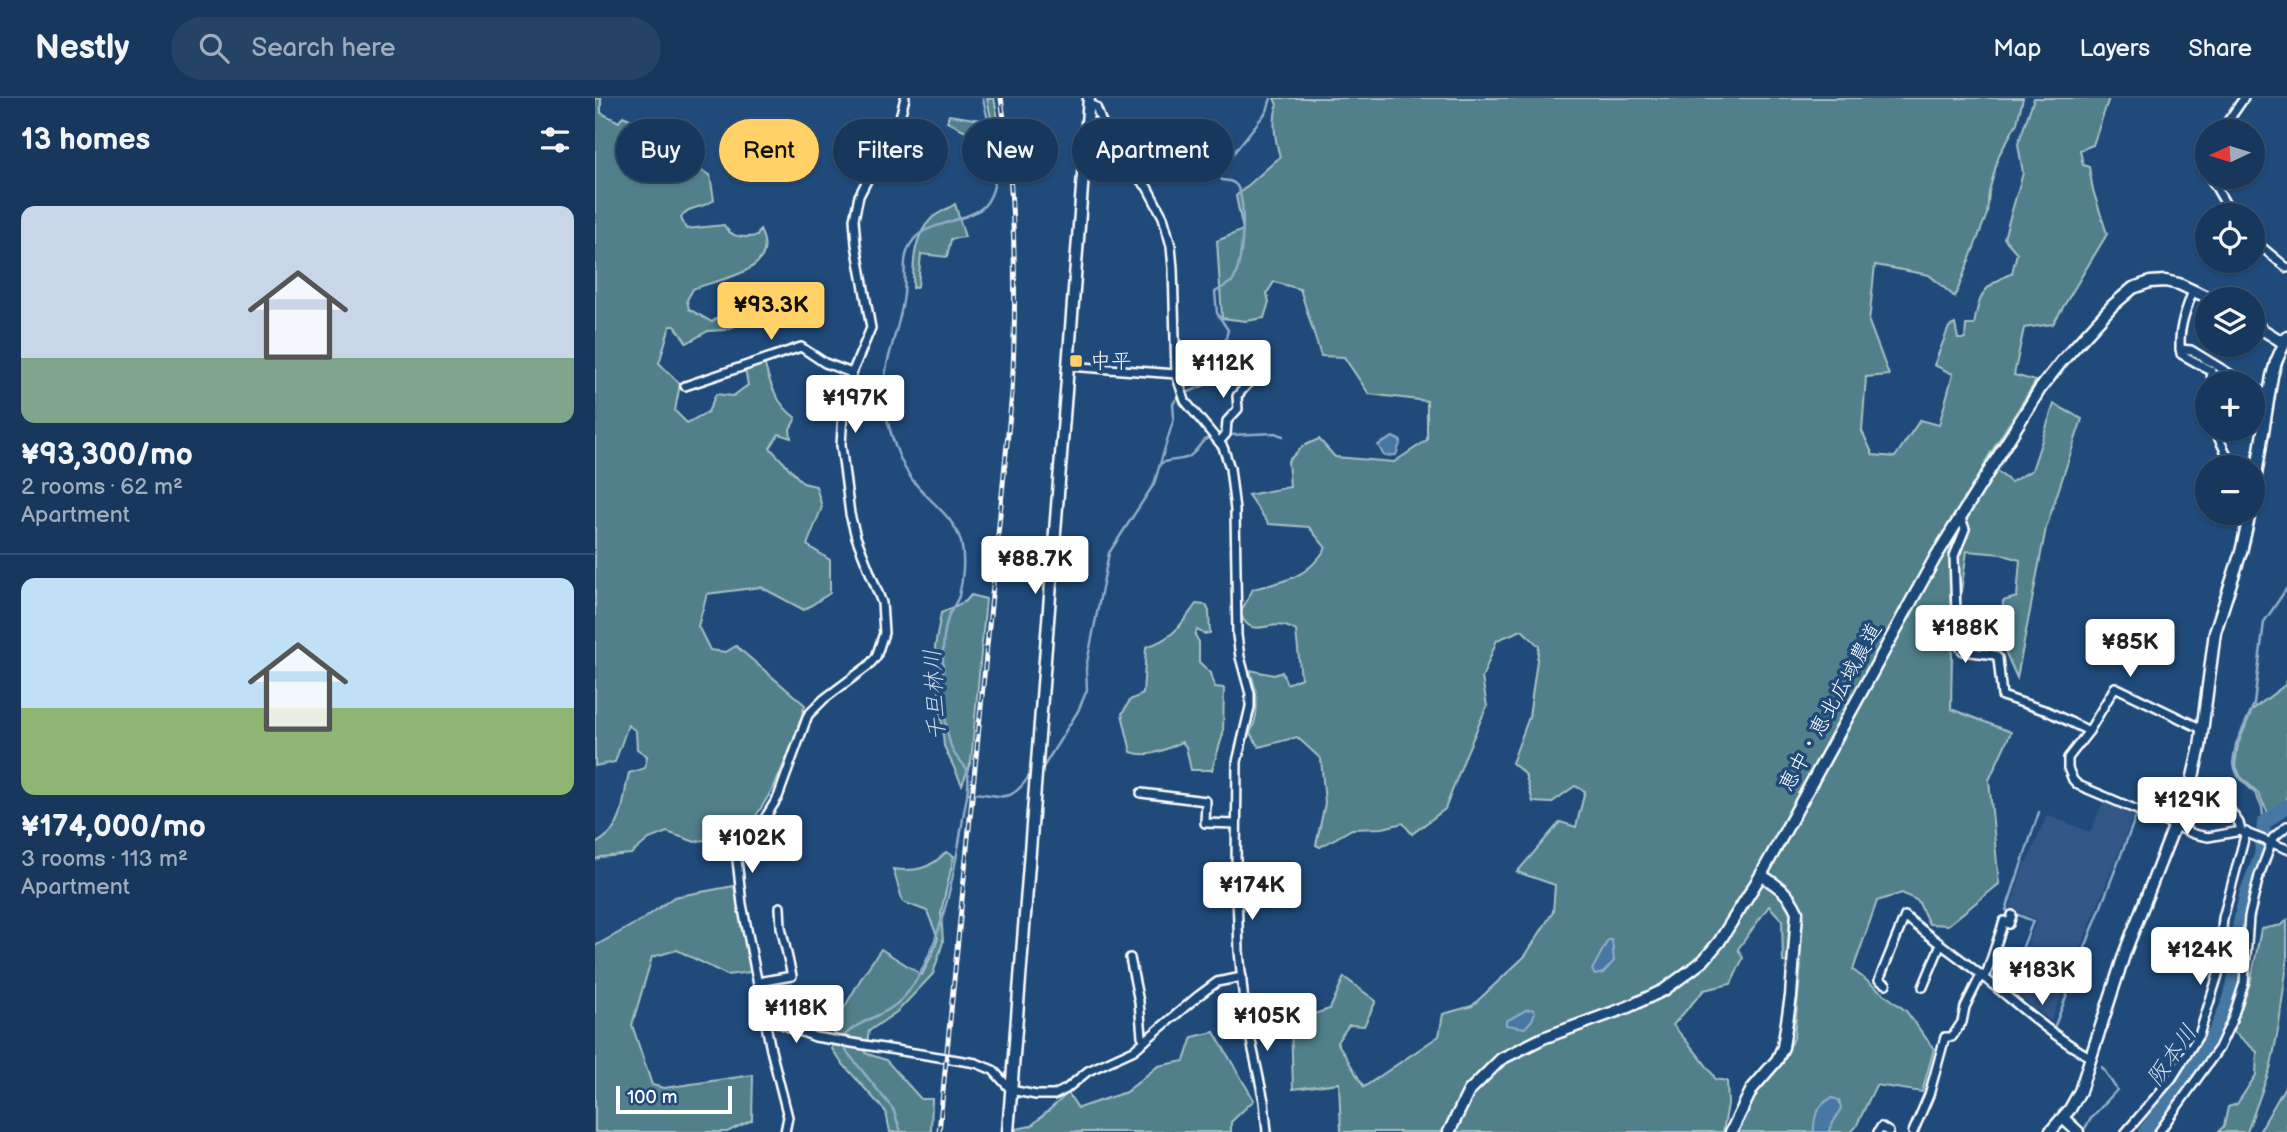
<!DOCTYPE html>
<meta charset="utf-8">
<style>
:root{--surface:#17385c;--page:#244365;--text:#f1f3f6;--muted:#9eacbb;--line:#365272;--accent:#ffd166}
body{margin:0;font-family:"Balsamiq Sans","Klee One",sans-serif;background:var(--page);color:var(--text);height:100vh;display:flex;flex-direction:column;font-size:26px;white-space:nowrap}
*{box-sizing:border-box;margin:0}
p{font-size:23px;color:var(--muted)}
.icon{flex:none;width:38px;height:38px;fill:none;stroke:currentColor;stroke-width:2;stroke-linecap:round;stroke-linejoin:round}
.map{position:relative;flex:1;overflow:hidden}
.panel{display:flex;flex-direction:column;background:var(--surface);width:595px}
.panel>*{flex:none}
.banner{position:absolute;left:21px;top:21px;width:665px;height:63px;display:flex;gap:14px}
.needle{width:46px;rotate:266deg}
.buttons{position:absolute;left:1600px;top:21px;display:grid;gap:14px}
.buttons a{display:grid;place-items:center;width:70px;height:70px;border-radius:50%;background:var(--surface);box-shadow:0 2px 5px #0004,0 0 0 2px var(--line);font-size:35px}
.scale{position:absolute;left:21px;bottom:18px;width:116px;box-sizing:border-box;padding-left:7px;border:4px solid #fff;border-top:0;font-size:19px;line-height:24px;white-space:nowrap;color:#fff;-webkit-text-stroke:5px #1f4a7a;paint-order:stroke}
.price{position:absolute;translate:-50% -60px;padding:0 16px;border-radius:7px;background:#fff;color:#222;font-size:23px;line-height:46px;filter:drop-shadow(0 2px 4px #0008)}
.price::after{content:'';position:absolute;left:50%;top:42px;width:21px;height:16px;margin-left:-10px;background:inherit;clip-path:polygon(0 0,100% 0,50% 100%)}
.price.active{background:var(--accent);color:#111}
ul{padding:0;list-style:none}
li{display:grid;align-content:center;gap:14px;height:371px;padding:0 21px}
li+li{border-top:2px solid var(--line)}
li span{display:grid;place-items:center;height:217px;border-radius:14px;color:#555}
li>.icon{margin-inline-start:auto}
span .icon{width:126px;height:126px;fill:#fffc;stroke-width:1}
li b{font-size:30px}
h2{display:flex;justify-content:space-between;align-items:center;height:84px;padding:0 21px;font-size:30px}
.tag{padding:0 24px;border-radius:32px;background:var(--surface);box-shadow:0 2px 5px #0004,0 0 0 2px var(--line);font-size:24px;line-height:63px}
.tag.active{background:var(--accent);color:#111}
header{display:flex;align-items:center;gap:42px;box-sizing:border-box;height:98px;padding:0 35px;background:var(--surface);border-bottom:2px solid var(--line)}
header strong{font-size:33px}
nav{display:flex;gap:38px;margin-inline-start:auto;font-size:24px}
.search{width:490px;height:63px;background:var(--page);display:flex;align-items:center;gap:18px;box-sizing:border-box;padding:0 24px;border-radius:38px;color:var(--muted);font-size:26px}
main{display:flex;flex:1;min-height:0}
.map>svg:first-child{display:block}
.built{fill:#335786}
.green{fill:#51808a;stroke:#a8c0c4;stroke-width:2}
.water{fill:#4777a3;stroke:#91adc8;stroke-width:2}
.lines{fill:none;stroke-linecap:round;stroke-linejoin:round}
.stream{stroke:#91adc8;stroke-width:2.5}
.river{stroke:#4777a3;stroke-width:14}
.street-casing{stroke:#fff;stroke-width:12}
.secondary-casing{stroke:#fff;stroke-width:15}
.street{stroke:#1f4a7a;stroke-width:7}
.secondary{stroke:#1f4a7a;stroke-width:10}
.rail-casing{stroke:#fff;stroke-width:5}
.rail{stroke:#1f4a7a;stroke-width:2.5;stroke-dasharray:8;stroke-linecap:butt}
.poi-dot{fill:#ffd166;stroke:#1f4a7a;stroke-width:2.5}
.labels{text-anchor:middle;stroke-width:7;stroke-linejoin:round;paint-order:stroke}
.poi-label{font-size:21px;fill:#fff;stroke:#1f4a7a;text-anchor:start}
.street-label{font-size:21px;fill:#fff;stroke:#1f4a7a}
.water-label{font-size:23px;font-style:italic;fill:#d1dde8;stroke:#1f4a7a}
</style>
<header>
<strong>Nestly</strong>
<div class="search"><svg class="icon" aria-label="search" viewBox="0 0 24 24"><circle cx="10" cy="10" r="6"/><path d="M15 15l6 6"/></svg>Search here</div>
<nav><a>Map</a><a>Layers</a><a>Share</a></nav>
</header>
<main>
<section class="panel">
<h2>13 homes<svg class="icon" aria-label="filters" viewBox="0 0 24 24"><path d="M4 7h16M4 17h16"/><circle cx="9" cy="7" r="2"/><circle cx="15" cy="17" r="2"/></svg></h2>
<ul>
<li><span style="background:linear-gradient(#c9d6e8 70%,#7fa58c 0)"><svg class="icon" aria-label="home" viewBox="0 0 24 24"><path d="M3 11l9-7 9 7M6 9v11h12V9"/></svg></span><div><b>¥93,300/mo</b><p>2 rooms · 62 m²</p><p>Apartment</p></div></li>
<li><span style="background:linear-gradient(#bfe0f5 60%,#8fb573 0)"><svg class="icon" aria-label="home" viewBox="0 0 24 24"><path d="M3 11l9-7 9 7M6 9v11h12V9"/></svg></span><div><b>¥174,000/mo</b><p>3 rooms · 113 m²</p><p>Apartment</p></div></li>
</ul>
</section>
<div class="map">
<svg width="1692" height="1034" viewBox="0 0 1692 1034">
<rect width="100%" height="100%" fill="#1f4a7a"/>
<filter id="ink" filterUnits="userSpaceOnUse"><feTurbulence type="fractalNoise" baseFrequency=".0143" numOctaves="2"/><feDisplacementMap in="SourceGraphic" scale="14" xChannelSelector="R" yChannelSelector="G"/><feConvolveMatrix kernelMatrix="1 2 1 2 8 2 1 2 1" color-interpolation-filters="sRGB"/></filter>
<g filter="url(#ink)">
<polygon class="built" points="1508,704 1539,717 1456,923 1414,890 1442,822 1415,810 1430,764 1432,765 1452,717 1495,734"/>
<g class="green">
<path d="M0,0h6v15l18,9 4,-6 18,8 4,8 -7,5 1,20 23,-2 28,20 12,-4 8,4 4,25c-13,10 -27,5 -33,18l5,11 38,-4c7,13 19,13 33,11l3,-6c22,42 -40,48 -67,59l-6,11 2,9 23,13 12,-9 13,-2 4,13 -17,6 -16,1 -21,12 -12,-17h-5l-11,37 21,21 -5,27 12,12 21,-11 8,-18 17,2 15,-11 -3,-16 19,-7c6,22 13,43 32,56l-6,11 1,9 -12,-4 -9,14 33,35 13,3 6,21 -15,38 23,15v33l-26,17 -43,-23 -54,7 -9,32 12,24 16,2 10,-6 69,59 -12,38 -19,44 -18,29 -33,20 -28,6 -28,-10 -18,7 -18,15 -30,3 -6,3v-16c32,-17 26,-41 34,-71l16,-5 2,-12 -10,-7 -1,-18 -8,-6 -13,37 -20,4z"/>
<path d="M399,0l12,64 -5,1 -2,-17c-20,-5 -34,-17 -52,-24l2,-7 32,5 10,-3 -4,-18z"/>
<path d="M679,0h749l-6,25 -18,32 -10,37 -2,22 -32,83 -26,-22 -54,-10 -6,57 20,53 -23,2 -4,54 11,24 22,2 25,-37 19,5 14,-51 -19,-9 15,-38 6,-3 3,15h7l1,-14h8c6,-32 8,-38 38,-52l5,-20 -13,-15 19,-65 -5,-29 16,-46h75l-16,47 -13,5 3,15 6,2 4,23 14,44 -54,90 -29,4 -10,47 22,6 -51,81 26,20 21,-12 22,-66 28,15 -36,109 -29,150 -16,-36 2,-41 14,-4 3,-37 -19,-6 -34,-3 -15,102 -1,56 60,23 -22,48 10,104 -51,41 -19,-1 -11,-23 -16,-8 -25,8 -24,69 53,41 28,38 -12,43 -46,-7 -20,42 -5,5h-114l19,-40 22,-23 16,-31 7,-73 -18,-3 -1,-42 -13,-14 -31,43 5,9 -12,26 -27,6 -31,35c8,10 40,46 42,54l12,2 1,23 -5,28h-382l-2,-49 -46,6 -2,-68 39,-12 14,-32 32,24 -12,25 -15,-1 -12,17 27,45 75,-51 4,-22 29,-8 53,-50 28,-44 2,-27 -38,-13 43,-50 16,5 9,-36 -10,-5 -24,17 -18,-1 -8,-28 -13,-11 17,-46 10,-71 -17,-16 -25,10 -15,38 5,28 -20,46 -22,57 -33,25 -9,-11 -20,5 -31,1 -32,18 -4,-2 9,-42 -4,-44 -24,-22 -38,10 -9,-14c11,-20 7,-43 0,-63l24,5 8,-3 5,12 14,-6 -5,-47c-3,-2 -7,-4 -11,-5 -18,-5 -34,14 -45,-13l13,-24c33,-8 54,-11 73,-41l-17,-21 -40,-3 -21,-29 42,-8 -2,-26 15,-15 16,-7 16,18 59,5 33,-22v-39l-58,-7 -25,-37 -23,-1 -21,-67 -26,-7 -7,11 2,9 -5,16 -18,3 -24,-3 -5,-77 26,-11 -7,-34 44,-39c-5,-18 -8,-34 -3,-52z"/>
<path d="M360,106l10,33 -14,2 -4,18 -26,-3 -3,32 -5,2c0,-24 0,-51 18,-69 6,-6 17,-10 24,-15z"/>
<polygon points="376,497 391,501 376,663 367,687 349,648 340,549 346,515 371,503"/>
<path d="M601,506l10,1 3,6 1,22 -6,1 -7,-4 -2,5 4,7v20l12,11 4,14 9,1 -1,46 -11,36h-21l-5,-23 -4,-5c-16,7 -33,17 -51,10l-9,-38 8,-14 13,-6 3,-47c28,-9 33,-20 50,-43z"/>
<polygon points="1692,582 1692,706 1674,717 1663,695 1645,678 1640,666 1643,646 1657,612 1690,587"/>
<path d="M351,754l8,4 -13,56 2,30 -10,32 -35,37 -29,20 -4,22 21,7 35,39h11l-1,33h-41l-4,-20 -45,-50 -9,-13 4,-27 27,-47 18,-26 41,26 12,-25 4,-12 -11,-27 -24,-9 -10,-33c22,3 37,0 53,-17z"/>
<polygon points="139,788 156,874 132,877 82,852 57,859 37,927 57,987 69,990 158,977 157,1022 132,1034 0,1034 0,848 50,820 79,799"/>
<polygon points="1692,822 1692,865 1684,927 1676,968 1652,1034 1623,1034 1629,1028 1633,1009 1642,1006 1661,977 1662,954 1638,933 1656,882 1666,831 1687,827"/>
<polygon points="619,934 659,1002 636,1024 636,1034 421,1034 421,1031 436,1028 473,995 483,1010 531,994 563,968 589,963 597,939"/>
<polygon points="1692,985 1692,1034 1664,1034"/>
</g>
<g class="water">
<polygon points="798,339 806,343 801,357 789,358 783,347"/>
<polygon points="1013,842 1017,842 1019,863 1008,875 1000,877 997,872"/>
<polygon points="937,911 940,914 937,922 930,930 911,927 911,923 931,912"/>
<path d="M1237,1000l7,2 2,8 -13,24h-14c-1,-14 4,-28 18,-34z"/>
</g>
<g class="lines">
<g class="stream">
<path d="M594,294l20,-9 7,-27 10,-18 2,-8 -11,-17 -2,-21 18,-11c10,-18 14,-78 4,-95 -4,-6 -10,-5 -15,-6l-5,-6 50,-63 4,-13"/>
<polyline points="635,337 680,335 688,338"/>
<path d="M565,366c9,-6 21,-2 30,-8 9,-7 11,-17 23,-20"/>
<polyline points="447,671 483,613 492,592 491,570 514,455 559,386 579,320 578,306 584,297"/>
<path d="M372,695c33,-1 40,16 63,-18"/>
<polyline points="1444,714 1411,812 1438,823 1411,892 1459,930 1541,718"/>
<polyline points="1669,725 1667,709 1660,695 1643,678 1638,665 1641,646 1659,606 1669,524 1692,490"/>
<polyline points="1490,1030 1497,1019 1522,992 1507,969"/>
<path d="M306,1034l-8,-23 -50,-62 1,-11c16,-17 42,-20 58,-37 38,-40 54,-133 62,-187 2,-11 7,-31 3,-42 -3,-7 -10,-11 -13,-17 -12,-22 -11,-76 -11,-101 0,-13 2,-25 6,-37 3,-7 8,-13 10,-19 4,-16 6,-38 2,-54 -8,-29 -37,-43 -52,-67 -13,-20 -27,-63 -25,-87 1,-32 17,-62 20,-94 2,-18 -3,-37 8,-52 9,-13 23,-15 37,-20 10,-4 26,-7 34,-15 25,-25 6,-79 0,-109"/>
</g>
<polyline class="river" points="1550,1034 1600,967 1622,931 1635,901 1642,870 1642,839 1652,793 1666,758 1669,725 1692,708"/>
<defs>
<g id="street">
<polyline points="494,6 501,9 513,41 525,61 552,89 568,119 576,148 578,170 581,276 590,303 628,349 635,370 640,412 642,537 645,559 655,596 655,609 642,664 641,770 644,853 650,915 669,1003 672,1034"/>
<polyline points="1626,33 1649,0"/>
<polyline points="1615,79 1637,117"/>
<polyline points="1657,141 1692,170"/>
<path d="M1598,193c-8,21 -16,41 -12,63l30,17 1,12"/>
<polyline points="1585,251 1596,252 1650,285"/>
<polyline points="474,268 581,276"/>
<polyline points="90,288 206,249 230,265 257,275"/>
<polyline points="1657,289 1675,297"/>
<polyline points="1619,331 1638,369"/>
<polyline points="625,343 631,336 632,323 643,311 642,298 657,281"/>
<polyline points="1365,418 1370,431 1359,458 1362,545 1368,553 1400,557 1403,560 1407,598 1452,613 1494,633"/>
<polyline points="1607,631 1520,589 1494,633 1473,660 1473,670 1478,682 1483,687 1599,736 1613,739 1646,733 1692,751"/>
<polyline points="1597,683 1623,695 1644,725 1646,733"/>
<polyline points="546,695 611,703 610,725 641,726"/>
<polyline points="535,860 544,904 547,938 550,943"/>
<polyline points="1390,880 1409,823 1414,826 1417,817"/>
<polyline points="163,884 197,878 186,829 185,809"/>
<path d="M1291,886l-7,-4 26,-64c25,22 52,39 77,60 36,28 68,59 108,81"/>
<polyline points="1328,889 1345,848"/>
<polyline points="171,920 220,939 381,965 398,972 416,992 441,997 459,997 471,991 493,973 539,952 603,898 622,884 647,879"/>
<polyline points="190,1034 193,1019 176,952 147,806 142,762 146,746 167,725 183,699 213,617 229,601 273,568 281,559 289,535 287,505 261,439 255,416 246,347 248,315 257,275 276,230 261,146 259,121 264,98 305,19 310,0"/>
<polyline points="1283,1034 1286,1029 1294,1034"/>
<polyline points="1318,1034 1334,997 1350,939 1357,939 1367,924 1370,909 1386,877"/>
<polyline points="1531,1034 1577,980 1604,937 1623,877 1628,820 1651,734"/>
<polyline points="1564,1034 1624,950 1637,922 1649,885 1654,819 1664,778 1678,740 1692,728"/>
</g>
<g id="secondary">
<polyline points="1657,225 1689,245"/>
<polyline points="1657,402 1677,278 1681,264 1692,239"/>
<polyline points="1468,1020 1483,1034"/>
<polyline points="413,1034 494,0"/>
<polyline points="854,1034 874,993 906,961 948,940 1033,909 1069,892 1108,863 1124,844 1166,777 1340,460 1445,291 1467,263 1517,208 1538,190 1555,184 1570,183 1584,186 1616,201"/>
<path d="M1136,1034l21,-43 25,-29 6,-13 8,-51 6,-84c-8,-19 -19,-26 -36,-37"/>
<polyline points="1455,1034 1475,1011 1485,993 1530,854 1597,683 1605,649 1620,534 1646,454 1655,415"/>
</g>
</defs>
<use href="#street" class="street-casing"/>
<use href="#secondary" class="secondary-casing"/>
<use href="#street" class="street"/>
<use href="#secondary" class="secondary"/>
<defs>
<path id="rail" d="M344,1034l73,-739c5,-99 4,-197 -11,-295"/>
</defs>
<use href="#rail" class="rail-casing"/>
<use href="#rail" class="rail"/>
</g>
</g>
<rect class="poi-dot" x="474" y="256" width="14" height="14" rx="3.5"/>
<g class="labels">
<g class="poi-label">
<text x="495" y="270">中平</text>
</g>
<g class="street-label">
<text transform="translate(1235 609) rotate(-61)" y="7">恵中・恵北広域農道</text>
</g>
<g class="water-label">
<text transform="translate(339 597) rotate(-93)" y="8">千旦林川</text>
<text transform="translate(1576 957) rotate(-55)" y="8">阪本川</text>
</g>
</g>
</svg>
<div class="buttons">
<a><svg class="needle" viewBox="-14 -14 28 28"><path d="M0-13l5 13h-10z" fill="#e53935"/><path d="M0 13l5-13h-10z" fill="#9eacbb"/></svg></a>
<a><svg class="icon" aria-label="locate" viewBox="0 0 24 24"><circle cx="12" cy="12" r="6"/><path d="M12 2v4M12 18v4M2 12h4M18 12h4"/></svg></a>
<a><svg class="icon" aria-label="layers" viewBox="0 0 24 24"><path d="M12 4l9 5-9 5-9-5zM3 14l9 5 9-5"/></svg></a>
<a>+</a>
<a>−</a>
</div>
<div class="scale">100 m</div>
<b class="price active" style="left:176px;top:244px">¥93.3K</b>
<b class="price" style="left:628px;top:302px">¥112K</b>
<b class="price" style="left:260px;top:337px">¥197K</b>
<b class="price" style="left:440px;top:498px">¥88.7K</b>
<b class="price" style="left:1370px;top:567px">¥188K</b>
<b class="price" style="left:1535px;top:581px">¥85K</b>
<b class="price" style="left:1592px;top:739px">¥129K</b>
<b class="price" style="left:157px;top:777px">¥102K</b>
<b class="price" style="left:657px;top:824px">¥174K</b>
<b class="price" style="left:1605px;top:889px">¥124K</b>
<b class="price" style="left:1447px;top:909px">¥183K</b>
<b class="price" style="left:201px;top:947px">¥118K</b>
<b class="price" style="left:672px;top:955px">¥105K</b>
<div class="banner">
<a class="tag">Buy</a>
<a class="tag active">Rent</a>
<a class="tag">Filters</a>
<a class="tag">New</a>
<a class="tag">Apartment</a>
</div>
</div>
</main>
